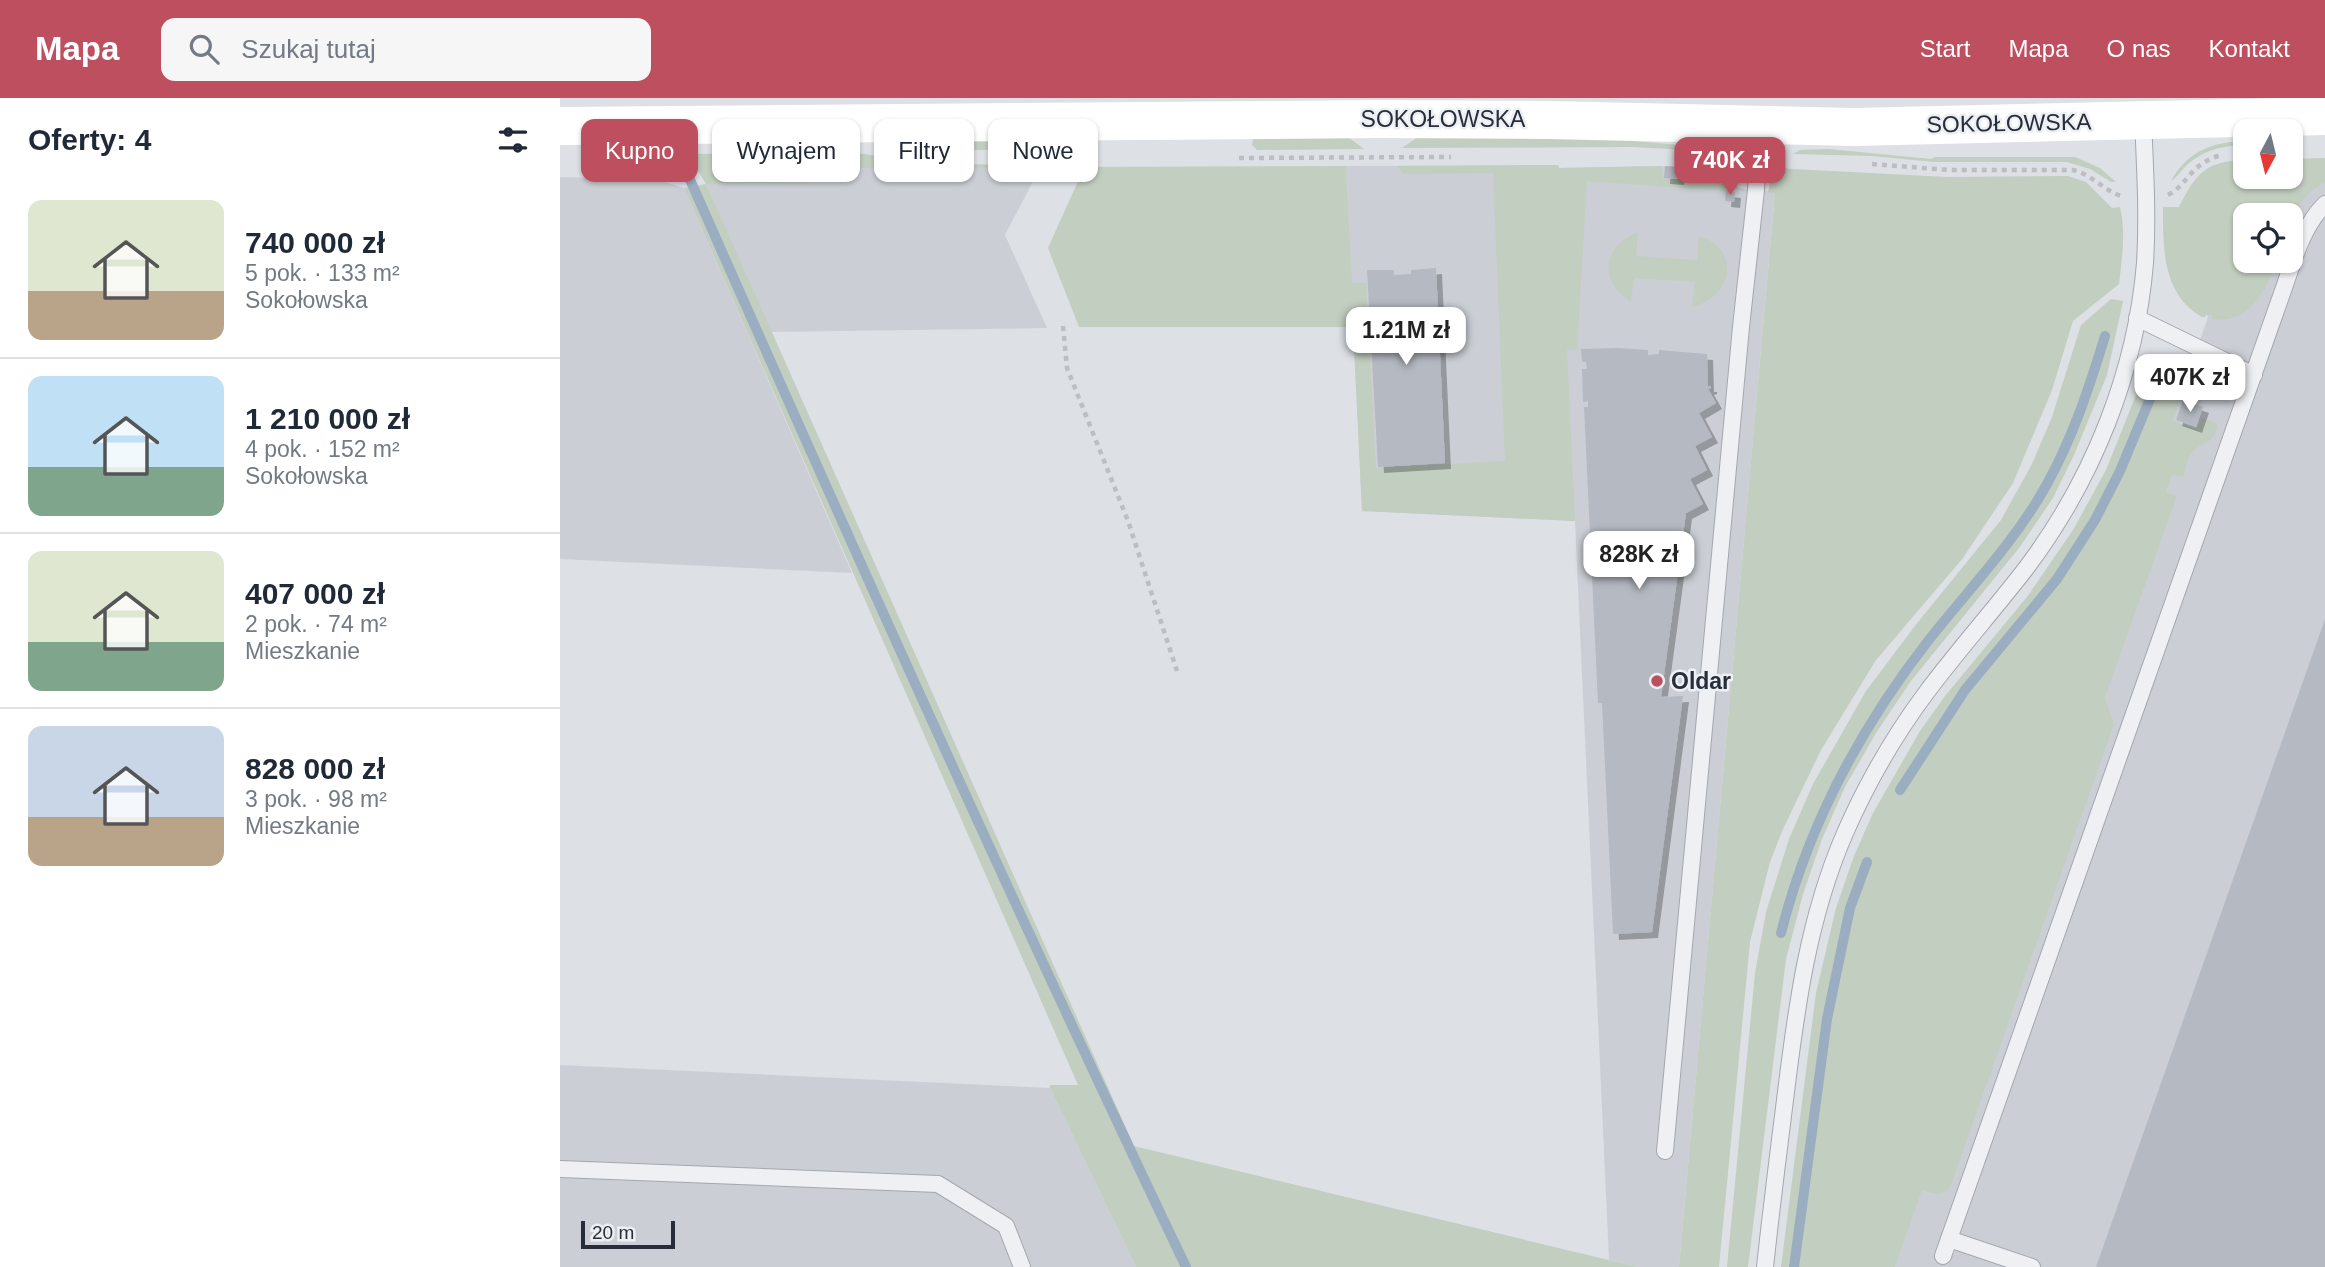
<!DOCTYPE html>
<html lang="pl">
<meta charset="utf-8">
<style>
:root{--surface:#fff;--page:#f6f6f7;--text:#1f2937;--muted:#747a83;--line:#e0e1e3;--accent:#bd4f5e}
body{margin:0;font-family:Helvetica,sans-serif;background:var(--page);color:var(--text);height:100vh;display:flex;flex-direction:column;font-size:26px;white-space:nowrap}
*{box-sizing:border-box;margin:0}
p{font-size:23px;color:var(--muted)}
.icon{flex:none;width:38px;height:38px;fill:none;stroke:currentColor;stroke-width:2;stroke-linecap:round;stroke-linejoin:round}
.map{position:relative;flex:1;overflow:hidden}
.side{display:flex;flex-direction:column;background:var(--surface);width:560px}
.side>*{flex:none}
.hud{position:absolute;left:21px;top:21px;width:665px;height:63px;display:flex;gap:14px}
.needle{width:46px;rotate:187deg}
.buttons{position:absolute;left:1673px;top:21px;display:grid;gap:14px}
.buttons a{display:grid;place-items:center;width:70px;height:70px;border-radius:14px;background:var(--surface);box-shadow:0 2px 5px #0004;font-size:35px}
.scale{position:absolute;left:21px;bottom:18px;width:94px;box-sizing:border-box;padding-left:7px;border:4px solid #282e39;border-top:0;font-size:19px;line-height:24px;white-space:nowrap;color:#282e39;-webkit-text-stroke:5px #eceff3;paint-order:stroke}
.price{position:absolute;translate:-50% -60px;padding:0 16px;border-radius:14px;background:#fff;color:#222;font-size:23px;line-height:46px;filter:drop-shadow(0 2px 4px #0008)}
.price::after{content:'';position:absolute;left:50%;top:42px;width:21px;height:16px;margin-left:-10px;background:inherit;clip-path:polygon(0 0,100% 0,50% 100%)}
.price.active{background:var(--accent);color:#fff}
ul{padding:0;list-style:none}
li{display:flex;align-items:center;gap:21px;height:175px;padding:0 28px}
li+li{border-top:2px solid var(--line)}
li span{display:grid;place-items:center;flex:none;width:196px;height:140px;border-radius:14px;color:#555}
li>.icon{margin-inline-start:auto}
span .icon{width:84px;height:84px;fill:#fffc;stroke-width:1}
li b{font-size:30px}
h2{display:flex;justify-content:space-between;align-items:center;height:84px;padding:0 28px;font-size:30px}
.tag{padding:0 24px;border-radius:14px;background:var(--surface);box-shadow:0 2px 5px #0004;font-size:24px;line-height:63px}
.tag.active{background:var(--accent);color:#fff}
header{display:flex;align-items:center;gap:42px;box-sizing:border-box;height:98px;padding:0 35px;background:var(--accent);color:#fff}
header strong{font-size:33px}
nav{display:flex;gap:38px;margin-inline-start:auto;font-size:24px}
.search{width:490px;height:63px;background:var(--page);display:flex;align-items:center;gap:18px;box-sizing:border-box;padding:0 24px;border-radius:14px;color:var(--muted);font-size:26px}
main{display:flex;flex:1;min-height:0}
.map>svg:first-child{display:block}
.built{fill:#cbcfd5;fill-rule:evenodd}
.green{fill:#c2cebf}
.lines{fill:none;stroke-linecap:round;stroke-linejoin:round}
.stream{stroke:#9badc1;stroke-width:10}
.building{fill:#b5b9c1;filter:url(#shadow)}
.lane-casing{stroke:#a3a7ae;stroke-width:18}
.path{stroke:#bbbec3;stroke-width:4.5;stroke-dasharray:5 5;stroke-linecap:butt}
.lane{stroke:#eff0f4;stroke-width:16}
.secondary{stroke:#fff;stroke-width:38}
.poi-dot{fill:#bd4f5e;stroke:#eceff3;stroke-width:2.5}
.labels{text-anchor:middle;stroke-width:5;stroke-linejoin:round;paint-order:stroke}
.street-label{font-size:23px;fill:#282e39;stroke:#eceff3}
.poi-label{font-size:23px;font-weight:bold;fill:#282e39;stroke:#eceff3;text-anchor:start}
</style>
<header>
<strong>Mapa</strong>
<div class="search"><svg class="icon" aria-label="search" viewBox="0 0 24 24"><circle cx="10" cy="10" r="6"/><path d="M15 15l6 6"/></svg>Szukaj tutaj</div>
<nav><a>Start</a><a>Mapa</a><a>O nas</a><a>Kontakt</a></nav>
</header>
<main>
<section class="side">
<h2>Oferty: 4<svg class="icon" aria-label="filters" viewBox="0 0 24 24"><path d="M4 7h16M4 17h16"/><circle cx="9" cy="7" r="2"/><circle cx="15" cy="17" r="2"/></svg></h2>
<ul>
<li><span style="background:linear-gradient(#dfe7d0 65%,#b9a48a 0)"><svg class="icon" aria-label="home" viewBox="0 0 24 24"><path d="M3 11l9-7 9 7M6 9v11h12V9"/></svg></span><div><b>740 000 zł</b><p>5 pok. · 133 m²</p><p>Sokołowska</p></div></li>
<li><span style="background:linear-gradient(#bfe0f5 65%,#7fa58c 0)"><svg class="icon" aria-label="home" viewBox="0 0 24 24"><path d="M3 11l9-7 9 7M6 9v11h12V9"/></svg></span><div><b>1 210 000 zł</b><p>4 pok. · 152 m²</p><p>Sokołowska</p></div></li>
<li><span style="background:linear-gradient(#dfe7d0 65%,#7fa58c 0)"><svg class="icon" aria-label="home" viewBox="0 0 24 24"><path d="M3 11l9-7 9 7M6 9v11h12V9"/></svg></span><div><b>407 000 zł</b><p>2 pok. · 74 m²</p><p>Mieszkanie</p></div></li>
<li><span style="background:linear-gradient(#c9d6e8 65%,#b9a48a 0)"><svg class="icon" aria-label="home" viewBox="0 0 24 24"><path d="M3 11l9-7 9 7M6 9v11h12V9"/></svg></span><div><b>828 000 zł</b><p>3 pok. · 98 m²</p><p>Mieszkanie</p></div></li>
</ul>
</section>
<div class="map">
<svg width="1765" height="1169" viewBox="0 0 1765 1169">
<defs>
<filter id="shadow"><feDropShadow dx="6" dy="6" stdDeviation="0" flood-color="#0004"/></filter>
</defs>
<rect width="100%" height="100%" fill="#dde0e5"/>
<g class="built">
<path d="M1765,64v1105h-447l330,-950 -7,-15 39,-117 51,-8zM1685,117h46v46h-46z"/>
<polygon points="998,67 999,70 1102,68 1171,71 1178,90 1215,94 1119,1169 1078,1169 1049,1162 1015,423 802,413 786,68"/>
<polygon points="287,70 480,70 445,137 487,230 210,234 146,86 286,84"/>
<polygon points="0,79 99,82 124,90 292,475 0,461"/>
<polygon points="0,967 490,990 576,1169 0,1169"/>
</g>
<g class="green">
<polygon points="788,39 804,51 697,52 692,47 693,40"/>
<polygon points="858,39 1061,42 1157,50 1165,54 1072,49 842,50"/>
<polygon points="306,40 461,41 478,52 391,52"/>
<path d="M1685,43v4c-24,1 -44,5 -62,24 -4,4 -7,9 -12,12 17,-30 41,-39 74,-40z"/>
<polygon points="1269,51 1371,61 1375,59 1515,59 1540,70 1556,84 1551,84 1530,71 1507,64 1374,64 1312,58 1233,56 1240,52"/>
<polygon points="288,54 379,66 480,67 480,70 287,70 287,84 146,86 574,1048 1078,1169 576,1169 490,990 490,987 518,987 124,90 146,86 128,56"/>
<path d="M1765,60v25c-17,6 -27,23 -34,39v-7h-46v46h32c-12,30 -26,63 -65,58v-4l-5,-1 -2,3h-3c-40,-23 -39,-69 -39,-110h16c17,-34 27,-46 66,-47v17h46v-18z"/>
<polygon points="998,67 999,70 1102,68 1103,80 1119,82 1121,69 1171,71 1178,90 1173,93 1163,93 1027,83 1017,252 1007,252 1015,423 802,413 793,229 519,229 488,150 519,81 515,69 786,68 792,185 806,185 816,370 945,363 933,75 843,76 837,68"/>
<path d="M1213,70l174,9 121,-1 18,6 26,26 8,-1c6,25 2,51 -1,77l-46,37 -21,69 -39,93 -50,75 -87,102 -55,90 -38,79 -13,33 -20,80 -31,325h-40l96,-1074 -7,-1z"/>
<path d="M1078,134l-2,24 61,4 2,-24c42,12 35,61 -7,71l3,-25 -61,-4 -3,24c-33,-21 -29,-56 7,-70z"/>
<polygon points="1551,201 1563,203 1547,277 1514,357 1493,400 1459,450 1351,583 1316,635 1285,689 1262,741 1243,796 1226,861 1188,1169 1167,1169 1195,875 1206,814 1229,741 1253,686 1306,593 1354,529 1441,422 1472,366 1492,319 1521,227"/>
<path d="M1609,259l28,33 -5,11 -11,-4 -8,24 24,8 5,-11 16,6c-4,23 -17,16 -27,30 -4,6 -5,16 -8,23l-11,-2 -6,17 11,4 -72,201 9,27 -163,461c-8,13 -17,9 -29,5l-27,77h-114l35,-274 20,-85 18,-52 19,-43 47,-82 25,-35 82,-99 46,-67 33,-60 40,-100 14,-11z"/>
</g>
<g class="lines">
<g class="stream">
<path d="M124,68c163,369 328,737 502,1101"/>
<polyline points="1340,692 1405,592 1497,481 1535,422 1560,373 1592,296"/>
<path d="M1221,835c27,-107 80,-206 147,-292 41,-52 87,-99 119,-157 26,-47 42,-96 58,-148"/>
<polyline points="1234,1169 1267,921 1290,810 1307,764"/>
</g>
</g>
<g class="building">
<polygon points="1105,68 1119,69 1118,81 1104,80"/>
<polygon points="1166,93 1175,94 1174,104 1165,103"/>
<polygon points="876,170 885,365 818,369 807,172 834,172 834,177 851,176 851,172"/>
<polygon points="1058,250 1088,252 1088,257 1099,256 1099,252 1147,256 1148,288 1151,288 1151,290 1148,291 1156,305 1139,315 1152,339 1135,348 1147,372 1130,381 1143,406 1126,415 1101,599 1123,598 1092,834 1053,836 1042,605 1038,605 1024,309 1028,309 1028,303 1023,304 1022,271 1027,271 1026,264 1022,264 1021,251"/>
<polygon points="1623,302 1643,309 1636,329 1616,322"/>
<polygon points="1765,521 1765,1169 1536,1169"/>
</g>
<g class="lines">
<defs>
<g id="lane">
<polyline points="1577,220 1694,277"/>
<polyline points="1105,1053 1181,229 1196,92 1199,27"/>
<polyline points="0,1071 378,1086 446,1128 462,1169"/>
<polyline points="1389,1141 1472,1169"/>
<path d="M1383,1158l337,-957c12,-32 20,-70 45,-95"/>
<path d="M1205,1169c6,-56 13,-111 20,-167 11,-91 23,-182 60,-267 21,-48 49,-97 81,-140 32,-43 68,-83 101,-126 66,-88 109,-195 118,-304 3,-48 0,-96 -2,-144"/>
</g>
</defs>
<use href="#lane" class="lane-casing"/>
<g class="path">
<polyline points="679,60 891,59"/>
<path d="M1312,66l77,6h124c19,4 37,26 51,26"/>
<path d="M1608,97c22,-12 20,-30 53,-40"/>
<polyline points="503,228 507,270 568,423 617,573"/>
</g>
<use href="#lane" class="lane"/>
<polyline class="secondary" points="0,28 821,21 989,22 1294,29 1765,18"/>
</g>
<circle class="poi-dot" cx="1097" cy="583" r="7"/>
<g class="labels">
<g class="street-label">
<text x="883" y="29">SOKOŁOWSKA</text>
<text transform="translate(1449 25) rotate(-1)" y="8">SOKOŁOWSKA</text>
</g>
<g class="poi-label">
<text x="1111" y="591">Oldar</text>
</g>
</g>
</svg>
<div class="buttons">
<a><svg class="needle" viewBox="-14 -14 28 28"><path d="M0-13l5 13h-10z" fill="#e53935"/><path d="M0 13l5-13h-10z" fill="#747a83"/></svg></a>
<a><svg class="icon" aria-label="locate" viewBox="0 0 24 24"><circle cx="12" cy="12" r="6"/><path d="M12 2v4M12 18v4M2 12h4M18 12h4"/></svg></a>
</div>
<div class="scale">20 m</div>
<b class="price active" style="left:1170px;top:99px">740K zł</b>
<b class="price" style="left:846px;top:269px">1.21M zł</b>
<b class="price" style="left:1630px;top:316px">407K zł</b>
<b class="price" style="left:1079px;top:493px">828K zł</b>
<div class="hud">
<a class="tag active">Kupno</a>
<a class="tag">Wynajem</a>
<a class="tag">Filtry</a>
<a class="tag">Nowe</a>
</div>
</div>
</main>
